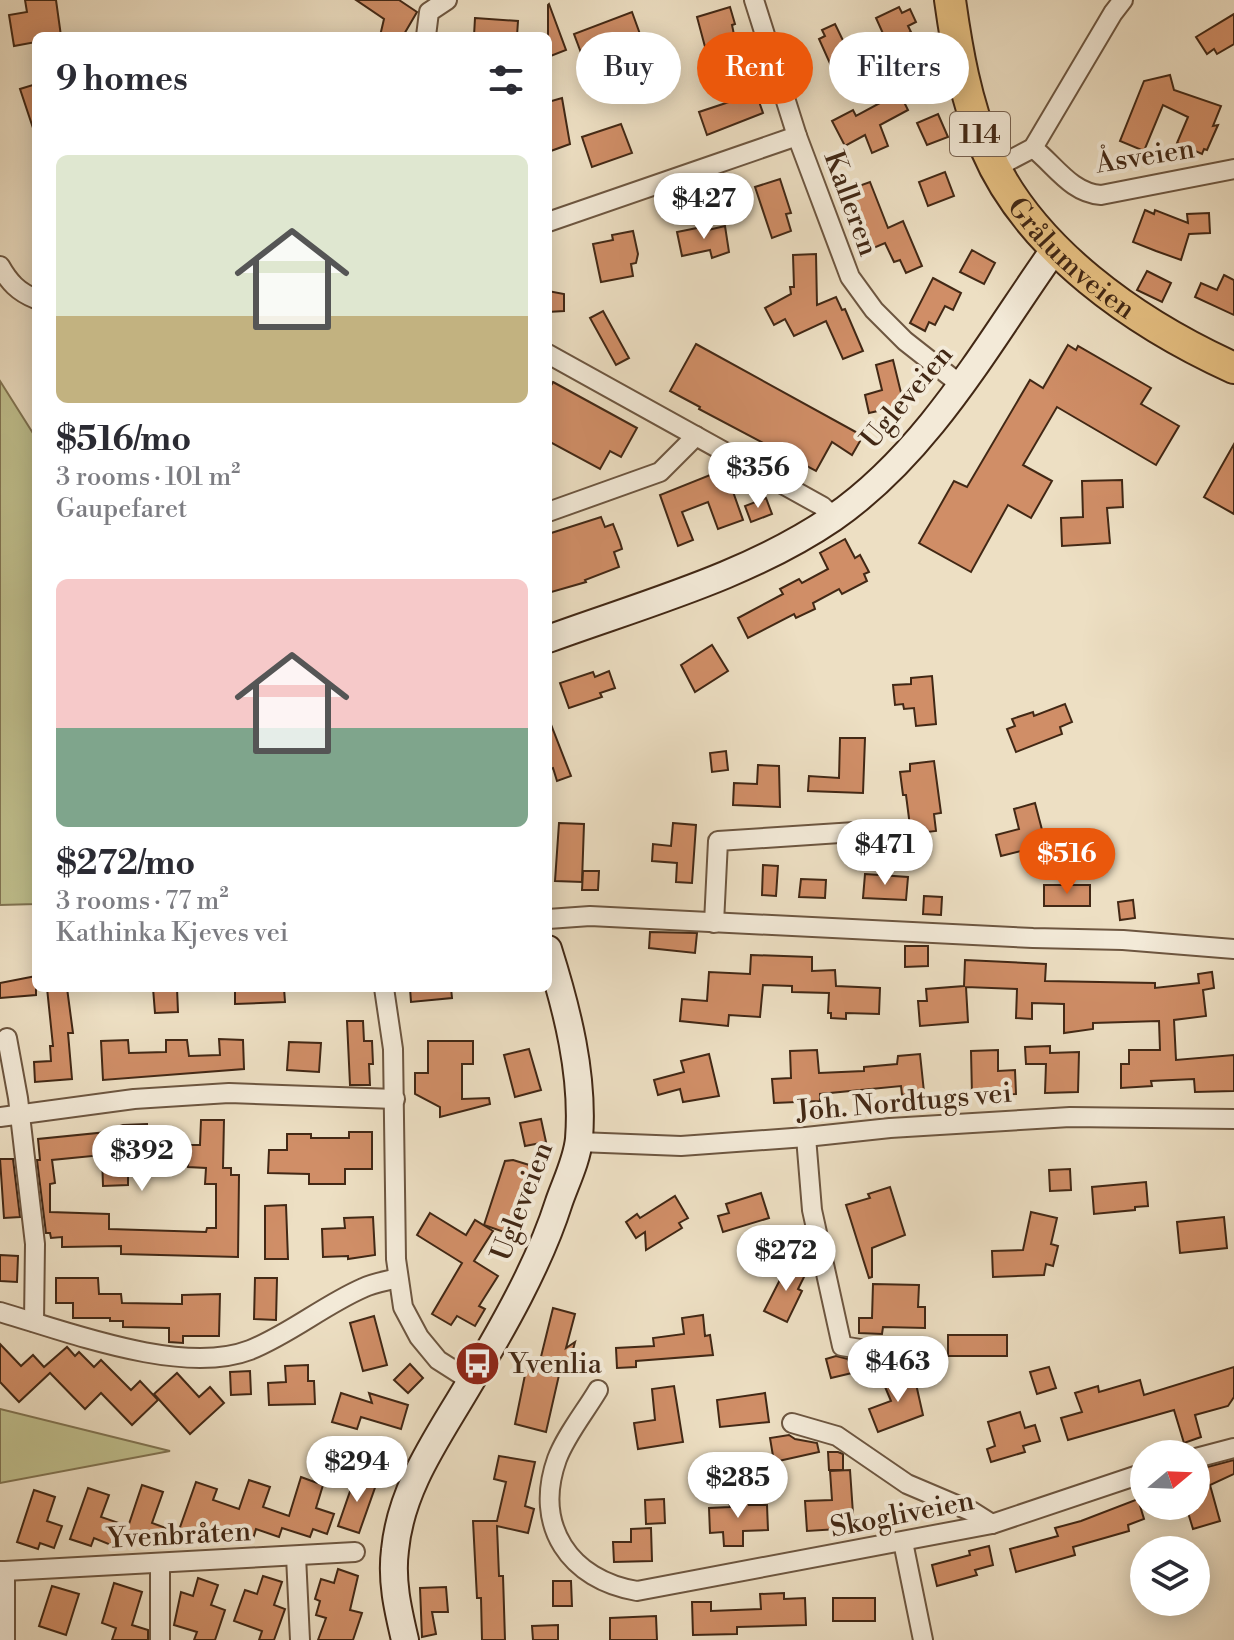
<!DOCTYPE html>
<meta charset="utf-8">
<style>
:root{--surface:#fff;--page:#f7f7f7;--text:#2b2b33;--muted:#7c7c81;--accent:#ea580c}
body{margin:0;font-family:"Libre Bodoni",serif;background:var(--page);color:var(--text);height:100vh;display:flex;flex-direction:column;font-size:30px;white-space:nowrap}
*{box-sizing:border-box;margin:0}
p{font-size:26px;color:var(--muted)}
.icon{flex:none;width:44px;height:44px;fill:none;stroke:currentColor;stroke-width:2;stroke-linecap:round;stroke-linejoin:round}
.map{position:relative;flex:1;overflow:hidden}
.sheet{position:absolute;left:32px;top:32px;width:520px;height:960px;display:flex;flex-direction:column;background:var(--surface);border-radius:12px;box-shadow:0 4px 20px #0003}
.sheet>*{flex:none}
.banner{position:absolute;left:576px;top:32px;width:538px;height:72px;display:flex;gap:16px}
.needle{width:52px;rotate:71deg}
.buttons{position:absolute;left:1130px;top:1440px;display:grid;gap:16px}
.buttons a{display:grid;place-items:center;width:80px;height:80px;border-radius:50%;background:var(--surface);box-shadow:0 4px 20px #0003;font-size:40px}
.price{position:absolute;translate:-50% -68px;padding:0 18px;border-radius:28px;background:#fff;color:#222;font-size:26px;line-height:52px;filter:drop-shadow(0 2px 4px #0008)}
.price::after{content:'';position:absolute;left:50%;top:48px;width:24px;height:18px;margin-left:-12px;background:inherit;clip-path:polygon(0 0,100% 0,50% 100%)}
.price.selected{background:var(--accent);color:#fff}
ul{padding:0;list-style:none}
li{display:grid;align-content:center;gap:16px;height:424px;padding:0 24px}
li span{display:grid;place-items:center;height:248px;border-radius:12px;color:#555}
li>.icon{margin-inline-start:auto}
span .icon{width:144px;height:144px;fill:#fffc;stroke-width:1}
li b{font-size:34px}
h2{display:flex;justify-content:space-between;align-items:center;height:96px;padding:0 24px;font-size:34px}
.chip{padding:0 28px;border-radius:36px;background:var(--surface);box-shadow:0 4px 20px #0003;font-size:28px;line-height:72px}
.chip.selected{background:var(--accent);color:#fff}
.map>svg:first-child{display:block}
.green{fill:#c0c08e;stroke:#817452;stroke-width:2}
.building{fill:#d08e67;stroke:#422815;stroke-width:2}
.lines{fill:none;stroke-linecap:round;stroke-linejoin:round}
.street-casing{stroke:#6d5640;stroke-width:22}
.secondary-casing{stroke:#422815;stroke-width:30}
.primary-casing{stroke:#422815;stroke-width:34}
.street{stroke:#f3ead8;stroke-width:18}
.secondary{stroke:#f3ead8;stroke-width:26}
.primary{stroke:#e6c082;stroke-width:30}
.labels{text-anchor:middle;stroke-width:8;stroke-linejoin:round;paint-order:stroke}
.shield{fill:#f3ead8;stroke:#776250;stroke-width:2}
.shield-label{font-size:26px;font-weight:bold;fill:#422815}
.street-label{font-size:28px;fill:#422815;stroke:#f3ead8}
.poi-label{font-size:28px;fill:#422815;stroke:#f3ead8;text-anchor:start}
</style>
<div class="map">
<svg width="1234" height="1640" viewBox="0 0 1234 1640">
<rect width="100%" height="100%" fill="#eddfc3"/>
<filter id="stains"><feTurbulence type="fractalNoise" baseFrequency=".0025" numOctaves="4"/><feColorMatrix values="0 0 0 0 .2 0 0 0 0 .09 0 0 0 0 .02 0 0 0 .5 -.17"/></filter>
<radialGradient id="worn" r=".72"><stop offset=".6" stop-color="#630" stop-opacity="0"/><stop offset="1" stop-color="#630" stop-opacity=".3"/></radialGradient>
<g class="green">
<polygon points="0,381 36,438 36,904 0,905"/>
<polygon points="0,1409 170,1451 0,1483"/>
</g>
<g class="building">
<polygon points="25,0 56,0 61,36 36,36 36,42 14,46 9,15 27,12"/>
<polygon points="356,0 399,0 417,12 403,36 380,36 384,19"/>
<polygon points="549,4 566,50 548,57 548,5"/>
<polygon points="730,7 735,24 732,25 737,49 708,58 697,17"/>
<polygon points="899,7 902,13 910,9 916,22 908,26 911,32 902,36 916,69 906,73 914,94 902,98 908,110 880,125 888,146 872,153 865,135 845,146 832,121 853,110 856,116 880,103 872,82 879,79 874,67 894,58 876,18"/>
<polygon points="632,12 645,48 623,56 622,53 586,66 574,34"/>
<polygon points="1234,14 1234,44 1217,54 1214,49 1207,54 1196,37"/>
<polygon points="475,18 518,21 517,36 474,36"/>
<polygon points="835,24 852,59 832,68 819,39 825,36 822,30"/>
<polygon points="1170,75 1174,90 1221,106 1213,126 1218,125 1207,150 1204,149 1202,154 1177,143 1188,117 1163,105 1144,151 1120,141 1144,81"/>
<polygon points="36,84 36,128 33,128 20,89"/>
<polygon points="756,93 763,113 707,135 699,112"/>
<polygon points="562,98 570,144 548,152 548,102"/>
<polygon points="938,114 948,137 927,145 917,123"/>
<polygon points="621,124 632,153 592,167 582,137"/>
<polygon points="945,172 954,196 928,206 919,182"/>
<polygon points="780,179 791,213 786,214 791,231 772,238 755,187"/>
<polygon points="870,182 888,228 903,221 922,266 906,273 900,260 894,262 885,243 864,252 853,229 858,226 845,191"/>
<polygon points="1145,210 1154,214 1155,210 1188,223 1187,214 1209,213 1210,233 1189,234 1181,260 1156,251 1133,242"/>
<polygon points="707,226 708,230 725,226 729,252 712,258 710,250 682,256 677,232"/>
<polygon points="633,231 638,254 636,263 631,264 633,276 601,282 593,244 613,240 612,235"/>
<polygon points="972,250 995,263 984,284 960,272"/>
<polygon points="816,254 817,305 836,297 842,310 845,309 863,351 843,359 826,321 794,336 785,319 774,325 765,308 791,294 790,287 794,287 793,255"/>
<polygon points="1147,271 1171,283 1162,302 1137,290"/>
<polygon points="1224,275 1234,280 1234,315 1195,297 1201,283 1217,290"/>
<polygon points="933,278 961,293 953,310 945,306 935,325 929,322 925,331 910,323"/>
<polygon points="548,291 564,294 564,311 548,312"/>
<polygon points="603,311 629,358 616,365 590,318"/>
<polygon points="696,344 863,436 852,455 832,442 816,471 699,409 700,407 670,391"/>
<polygon points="1068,345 1076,350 1078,346 1151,388 1141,404 1179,426 1156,465 1057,407 1023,465 1052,481 1031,518 1008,505 971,572 919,543 954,481 967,487 1030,380 1043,388"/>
<polygon points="893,360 904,405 869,413 865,395 882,390 876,365"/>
<polygon points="553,382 637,428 621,457 610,451 600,469 548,441 548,391"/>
<polygon points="1234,444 1234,514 1204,497"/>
<polygon points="725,469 743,520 718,529 708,502 682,512 693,540 678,546 660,495"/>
<polygon points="1122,480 1123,507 1107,508 1110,543 1062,546 1061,518 1083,517 1082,481"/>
<polygon points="766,498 772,514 751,522 745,506"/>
<polygon points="601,517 605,527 613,524 620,542 622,549 614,552 619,567 585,580 586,582 548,593 548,534"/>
<polygon points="845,539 855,558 860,555 869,572 864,574 867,581 842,594 839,589 813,603 815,609 796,618 794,614 748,638 738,618 783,594 780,589 799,579 802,583 828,569 820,553"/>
<polygon points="712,645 728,671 695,692 681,665"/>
<polygon points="609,671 615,688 600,693 602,697 569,708 560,683 593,672 595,677"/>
<polygon points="932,676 936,724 916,726 914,708 904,709 903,704 895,705 893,685 911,684 911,678"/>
<polygon points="1065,704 1072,722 1060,727 1062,734 1016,752 1007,729 1015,726 1012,719 1033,712 1034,716"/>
<polygon points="548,722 550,722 571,776 557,781 553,768 548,770"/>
<polygon points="840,738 865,738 863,793 808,791 809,776 839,778"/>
<polygon points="726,751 728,770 712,772 710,753"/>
<polygon points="934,761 941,813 934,814 936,831 911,834 906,795 903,795 900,772 910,771 910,764"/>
<polygon points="758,765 779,766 780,807 733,805 734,783 757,784"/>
<polygon points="1035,803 1046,845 1001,856 996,835 1019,829 1014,809"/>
<polygon points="559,823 584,824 582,882 555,881"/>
<polygon points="673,823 696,825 692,883 676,882 677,863 652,861 653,844 671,846"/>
<polygon points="763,865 778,866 776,896 762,895"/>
<polygon points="583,871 599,871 598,890 582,890"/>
<polygon points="865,874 908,877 906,900 863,898"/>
<polygon points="801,879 826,880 825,898 799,897"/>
<rect x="1044" y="885" width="46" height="21"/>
<polygon points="924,896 942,897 941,915 923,914"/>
<polygon points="1133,900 1135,918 1120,920 1118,902"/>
<polygon points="650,932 697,933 695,953 649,948"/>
<polygon points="905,946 928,946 928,966 905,967"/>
<polygon points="751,955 812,957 812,971 835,970 836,986 880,988 879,1014 846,1013 846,1019 831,1018 831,1013 828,1013 829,993 792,992 792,986 763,985 760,1017 729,1015 728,1026 680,1021 682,999 707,1001 709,972 750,974"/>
<polygon points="965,960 1046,964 1045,981 1155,983 1155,988 1199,983 1198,974 1212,972 1214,988 1203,990 1206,1016 1174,1020 1176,1060 1234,1055 1234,1091 1195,1092 1194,1079 1151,1081 1152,1086 1121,1088 1121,1064 1129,1064 1129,1050 1160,1050 1159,1021 1093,1023 1093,1029 1064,1033 1064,1004 1032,1003 1032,1019 1016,1018 1017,989 966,987 968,1022 920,1026 918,1001 927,1001 926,989 964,986"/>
<polygon points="36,976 36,995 0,998 0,983"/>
<polygon points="47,988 67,988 73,1033 68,1033 72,1079 35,1082 34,1062 51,1061 50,1046 53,1046"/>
<polygon points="153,988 177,988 178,1012 155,1013"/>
<polygon points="235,988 284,988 285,1002 235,1004"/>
<polygon points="410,988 451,988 452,998 411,1002"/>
<polygon points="347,1021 363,1021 364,1041 372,1041 373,1064 369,1064 370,1085 350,1085"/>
<polygon points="219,1039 243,1040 244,1069 103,1080 101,1041 128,1040 129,1053 166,1052 166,1040 187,1040 189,1056 220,1055"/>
<polygon points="428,1041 473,1041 473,1064 462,1064 462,1099 489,1098 490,1104 440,1117 440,1107 415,1094 415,1073 428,1073"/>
<polygon points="289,1042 321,1043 319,1072 287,1070"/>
<polygon points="1050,1046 1050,1053 1079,1052 1078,1092 1045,1093 1046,1064 1026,1064 1025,1047"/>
<polygon points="529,1049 541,1090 515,1097 504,1055"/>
<polygon points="817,1050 819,1073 864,1071 864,1067 897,1064 898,1056 920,1054 924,1092 902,1095 901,1086 820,1094 820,1101 774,1103 772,1079 791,1078 790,1051"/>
<polygon points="998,1050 998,1071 1015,1070 1016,1094 972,1095 971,1051"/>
<polygon points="709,1054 719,1096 683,1102 680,1089 658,1095 654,1080 684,1072 681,1061"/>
<polygon points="541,1119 546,1142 525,1146 520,1123"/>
<polygon points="201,1120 224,1120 223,1168 231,1168 231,1175 239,1175 238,1257 121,1254 121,1246 62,1247 62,1237 51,1238 50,1233 46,1233 37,1160 40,1160 38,1139 117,1131 117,1127 123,1125 147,1124 148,1168 128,1168 128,1185 103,1186 102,1155 52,1160 55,1183 50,1184 50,1212 109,1214 109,1229 206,1232 207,1228 216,1228 216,1184 205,1184 206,1168 188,1167 189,1145 200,1145"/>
<polygon points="349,1132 372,1132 372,1169 345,1169 345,1184 309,1184 309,1174 268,1173 269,1150 287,1150 287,1134 311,1134 311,1138 349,1138"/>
<polygon points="0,1159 13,1159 20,1217 4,1218"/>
<polygon points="513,1160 539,1168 516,1236 484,1225 505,1161"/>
<polygon points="1070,1169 1071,1190 1050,1191 1049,1170"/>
<polygon points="1146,1182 1148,1206 1135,1207 1135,1210 1094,1214 1092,1187"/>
<polygon points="890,1187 905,1235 872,1248 872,1277 869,1278 846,1205 870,1198 868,1194"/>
<polygon points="761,1193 769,1218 723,1232 718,1216 729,1213 726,1204"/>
<polygon points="675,1196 688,1218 679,1223 682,1228 646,1250 645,1232 636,1238 626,1222 637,1214 640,1218"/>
<polygon points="286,1205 288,1259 265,1259 265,1206"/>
<polygon points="1031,1212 1057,1218 1051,1244 1058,1246 1053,1266 1046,1264 1044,1275 993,1277 992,1251 1023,1250"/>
<polygon points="430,1213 466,1235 475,1220 493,1231 474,1261 498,1276 479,1306 485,1309 475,1326 457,1316 451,1325 432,1314 462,1263 417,1235"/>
<polygon points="373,1217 375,1255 348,1259 348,1256 323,1257 322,1229 345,1228 344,1218"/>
<polygon points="1224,1217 1227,1248 1180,1253 1177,1222"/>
<polygon points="0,1255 18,1256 17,1282 0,1281"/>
<polygon points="789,1262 807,1271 798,1289 802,1291 787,1322 764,1311"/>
<polygon points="56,1278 98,1278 99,1294 121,1294 122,1303 182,1304 182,1295 220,1294 219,1336 183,1336 183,1343 169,1342 169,1328 123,1327 123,1321 110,1321 110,1318 73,1318 73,1303 56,1303"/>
<polygon points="255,1278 277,1278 276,1320 254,1319"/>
<polygon points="873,1284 919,1285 918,1307 925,1307 925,1328 883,1327 882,1334 859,1333 859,1318 872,1318"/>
<polygon points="553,1308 575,1314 566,1348 575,1342 566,1376 559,1375 546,1432 515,1424 526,1370 537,1373"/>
<polygon points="703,1315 705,1336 710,1335 713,1355 636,1361 636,1367 617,1368 616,1348 654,1346 653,1338 684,1334 682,1318"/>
<polygon points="374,1316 387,1365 363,1371 350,1323"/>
<rect x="948" y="1335" width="59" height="21"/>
<polygon points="0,1344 21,1366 33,1355 44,1367 67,1347 75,1356 79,1352 94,1367 101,1360 131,1390 140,1381 158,1400 132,1425 101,1393 85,1409 50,1373 19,1402 0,1382"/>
<polygon points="836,1356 848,1359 852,1373 831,1378 826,1359"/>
<polygon points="410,1364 423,1378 408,1393 394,1380"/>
<polygon points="308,1365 308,1381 314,1381 315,1404 269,1405 268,1383 286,1382 285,1366"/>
<polygon points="1049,1367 1056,1388 1037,1394 1030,1372"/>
<polygon points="1234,1367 1234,1397 1228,1406 1195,1415 1201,1437 1184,1443 1174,1410 1068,1440 1061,1418 1082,1412 1075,1393 1098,1386 1099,1392 1140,1380 1144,1395"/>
<polygon points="250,1371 251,1394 231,1395 230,1372"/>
<polygon points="177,1373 199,1397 210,1387 224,1403 190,1434 154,1394"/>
<polygon points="907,1373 912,1386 916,1384 923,1415 878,1432 869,1409 891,1401 883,1382"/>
<polygon points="674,1386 683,1442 638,1449 634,1423 655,1420 652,1389"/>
<polygon points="341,1393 372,1403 369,1393 408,1405 401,1429 361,1417 357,1429 332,1422"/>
<polygon points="765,1393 769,1422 720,1427 717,1400"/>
<polygon points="1020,1412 1025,1428 1035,1425 1040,1441 1023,1446 1025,1452 991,1462 987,1449 995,1446 988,1422"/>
<polygon points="789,1435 795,1439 817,1443 819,1452 774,1462 770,1438"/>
<polygon points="828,1452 838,1452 843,1454 843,1470 829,1470"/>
<polygon points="499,1456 535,1462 525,1506 534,1509 528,1533 497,1526 499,1576 503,1576 505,1640 482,1640 481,1598 477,1598 473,1521 497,1521 506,1482 494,1479"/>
<polygon points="1234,1460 1234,1474 1210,1485 1220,1521 1193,1529 1186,1506 1196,1506 1196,1470"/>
<polygon points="850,1470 854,1528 807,1531 805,1501 832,1500 830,1471"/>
<polygon points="356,1474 377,1482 359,1533 338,1526"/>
<polygon points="301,1477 323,1485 316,1508 334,1514 327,1534 313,1529 310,1537 282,1528 279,1537 256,1529 253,1539 227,1530 223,1542 201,1535 199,1541 178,1533 196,1482 217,1489 213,1500 239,1509 249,1480 270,1487 263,1507 289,1516"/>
<polygon points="142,1485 163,1492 152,1523 166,1528 161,1543 148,1538 146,1544 125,1536"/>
<polygon points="88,1488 109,1495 101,1517 119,1523 111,1545 94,1538 91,1546 70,1539"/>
<polygon points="34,1490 55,1497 47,1521 62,1526 54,1548 40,1543 38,1549 17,1542"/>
<polygon points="749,1498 749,1505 767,1505 768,1530 743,1531 743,1546 724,1546 723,1532 710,1533 709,1508 730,1507 729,1499"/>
<polygon points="664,1499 665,1523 646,1524 645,1500"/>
<polygon points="1138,1499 1144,1519 1128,1525 1129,1531 1073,1547 1075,1555 1016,1572 1010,1549 1058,1536 1055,1528 1081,1521"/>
<polygon points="651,1528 652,1561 614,1562 613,1542 631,1542 631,1529"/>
<polygon points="989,1546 993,1565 975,1570 977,1575 937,1586 932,1565 970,1555 969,1551"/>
<polygon points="338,1569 358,1576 350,1610 362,1613 353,1640 318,1640 326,1618 316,1615 320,1601 315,1599 321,1579 334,1583"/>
<polygon points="263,1576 282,1582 274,1605 285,1609 274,1640 259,1640 262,1631 234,1621 245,1590 257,1594"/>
<polygon points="198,1578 218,1585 211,1605 225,1610 215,1640 194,1640 197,1632 174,1625 181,1592 193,1596"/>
<polygon points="553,1581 571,1581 572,1606 553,1606"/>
<polygon points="114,1583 142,1592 132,1625 148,1630 148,1640 112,1640 116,1628 102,1623"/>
<polygon points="52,1586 79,1594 66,1635 39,1626"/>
<polygon points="446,1587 448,1612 432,1612 436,1634 422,1637 420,1588"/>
<polygon points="784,1593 784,1599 805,1598 806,1625 737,1627 737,1634 693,1635 692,1602 711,1602 711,1611 761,1609 760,1594"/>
<rect x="833" y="1598" width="42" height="23"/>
<polygon points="656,1616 657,1640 610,1640 610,1618"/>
<polygon points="558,1625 558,1640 533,1640 532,1626"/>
</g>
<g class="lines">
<defs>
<g id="street">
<polyline points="754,0 797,136 850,277 874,310 905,341 961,385"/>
<polyline points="426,36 429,12 447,0"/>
<path d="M1033,148c22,17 38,45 68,47l133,-26"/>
<polyline points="995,168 1033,148 1113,13 1123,0"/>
<polyline points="548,222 797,136"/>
<path d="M0,266c9,16 18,26 36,33"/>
<polyline points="548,354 822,506 834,517"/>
<polyline points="548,512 660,472 696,436"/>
<polyline points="548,919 590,916 1033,938 1123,940 1234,949"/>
<polyline points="714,923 718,841 855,832"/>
<polyline points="384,988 393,1049 396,1259 403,1307 419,1337 438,1360 471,1381"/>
<polyline points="7,1038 18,1098 35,1244 34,1322"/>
<polyline points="0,1117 134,1099 229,1093 395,1099"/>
<polyline points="806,1137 812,1210 842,1346 916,1358"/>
<polyline points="579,1142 681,1146 806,1137 890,1128 1070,1117 1234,1119"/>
<path d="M0,1312c68,20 183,64 250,38 40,-16 74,-45 113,-62 10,-5 24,-7 35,-10"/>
<path d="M598,1390c-13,22 -32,45 -41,69 -24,67 13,121 80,132l355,-67 152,-51"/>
<polyline points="792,1423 837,1436 907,1484 973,1512 992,1524"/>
<polyline points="1196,1458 1234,1448"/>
<polyline points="903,1542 923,1640"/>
<polyline points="296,1556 300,1640"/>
<polyline points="160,1564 160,1640"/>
<polyline points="0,1571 5,1571 5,1640"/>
<polyline points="5,1571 355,1552"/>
</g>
<g id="secondary">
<path d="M548,639c96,-35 200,-63 285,-121 97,-67 156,-177 223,-271"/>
<path d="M405,1640c-7,-30 -14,-59 -10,-90 6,-62 42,-111 73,-164 34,-57 71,-121 91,-184 7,-20 18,-42 20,-63 5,-64 -12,-130 -31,-190"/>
</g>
<g id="primary">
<path id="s1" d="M950,0c7,50 16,102 36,149 43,101 151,175 248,219"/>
</g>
</defs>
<use href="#street" class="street-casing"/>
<use href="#secondary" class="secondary-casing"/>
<use href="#primary" class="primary-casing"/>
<use href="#street" class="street"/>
<use href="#secondary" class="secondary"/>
<use href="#primary" class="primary"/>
</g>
<defs>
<symbol id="bus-disc" viewBox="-11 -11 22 22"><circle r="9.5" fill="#8f2418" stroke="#f3ead8"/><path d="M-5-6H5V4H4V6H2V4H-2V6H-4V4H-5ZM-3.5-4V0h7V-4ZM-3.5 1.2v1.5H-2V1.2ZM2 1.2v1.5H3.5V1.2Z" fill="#fff"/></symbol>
</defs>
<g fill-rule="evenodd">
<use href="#bus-disc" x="452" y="1338" width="51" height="51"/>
</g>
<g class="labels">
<rect class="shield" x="950" y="112" width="60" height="44" rx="6"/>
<g class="shield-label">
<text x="980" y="143">114</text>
</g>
<g class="street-label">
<text transform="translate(1145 155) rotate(-9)" y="10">Åsveien</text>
<text transform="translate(852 203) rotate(70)" y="10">Kalleren</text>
<text dy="10" stroke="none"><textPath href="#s1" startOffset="294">Grålumveien</textPath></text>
<text transform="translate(906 396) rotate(-50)" y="10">Ugleveien</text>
<text transform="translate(904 1101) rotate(-5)" y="10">Joh. Nordtugs vei</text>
<text transform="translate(521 1201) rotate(-69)" y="10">Ugleveien</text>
<text transform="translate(902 1513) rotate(-11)" y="10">Skogliveien</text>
<text transform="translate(179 1534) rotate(-3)" y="10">Yvenbråten</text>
</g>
<g class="poi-label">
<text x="509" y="1373">Yvenlia</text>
</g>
</g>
<rect width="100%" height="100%" filter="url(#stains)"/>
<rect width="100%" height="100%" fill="url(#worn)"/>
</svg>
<div class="buttons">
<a><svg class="needle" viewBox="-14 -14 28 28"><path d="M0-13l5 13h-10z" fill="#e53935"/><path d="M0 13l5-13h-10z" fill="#7c7c81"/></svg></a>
<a><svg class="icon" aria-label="layers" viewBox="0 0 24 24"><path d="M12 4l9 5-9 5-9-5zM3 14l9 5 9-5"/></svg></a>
</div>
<b class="price" style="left:704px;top:241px">$427</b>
<b class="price" style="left:758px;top:510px">$356</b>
<b class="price" style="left:885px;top:887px">$471</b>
<b class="price selected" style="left:1067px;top:896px">$516</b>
<b class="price" style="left:142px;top:1193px">$392</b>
<b class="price" style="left:786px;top:1293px">$272</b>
<b class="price" style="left:898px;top:1404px">$463</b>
<b class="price" style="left:357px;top:1504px">$294</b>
<b class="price" style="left:738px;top:1520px">$285</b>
<div class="banner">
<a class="chip">Buy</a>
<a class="chip selected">Rent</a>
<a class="chip">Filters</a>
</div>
<section class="sheet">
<h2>9 homes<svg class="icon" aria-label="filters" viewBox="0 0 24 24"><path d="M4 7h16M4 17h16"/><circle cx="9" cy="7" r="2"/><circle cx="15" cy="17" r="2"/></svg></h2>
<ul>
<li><span style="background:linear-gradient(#dfe7d0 65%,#c2b280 0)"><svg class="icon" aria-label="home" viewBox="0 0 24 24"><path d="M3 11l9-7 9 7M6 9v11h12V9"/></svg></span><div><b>$516/mo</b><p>3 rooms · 101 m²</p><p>Gaupefaret</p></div></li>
<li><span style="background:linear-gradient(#f6c9c9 60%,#7fa58c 0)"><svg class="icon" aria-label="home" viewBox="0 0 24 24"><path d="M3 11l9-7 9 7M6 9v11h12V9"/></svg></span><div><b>$272/mo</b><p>3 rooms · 77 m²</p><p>Kathinka Kjeves vei</p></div></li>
</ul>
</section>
</div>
